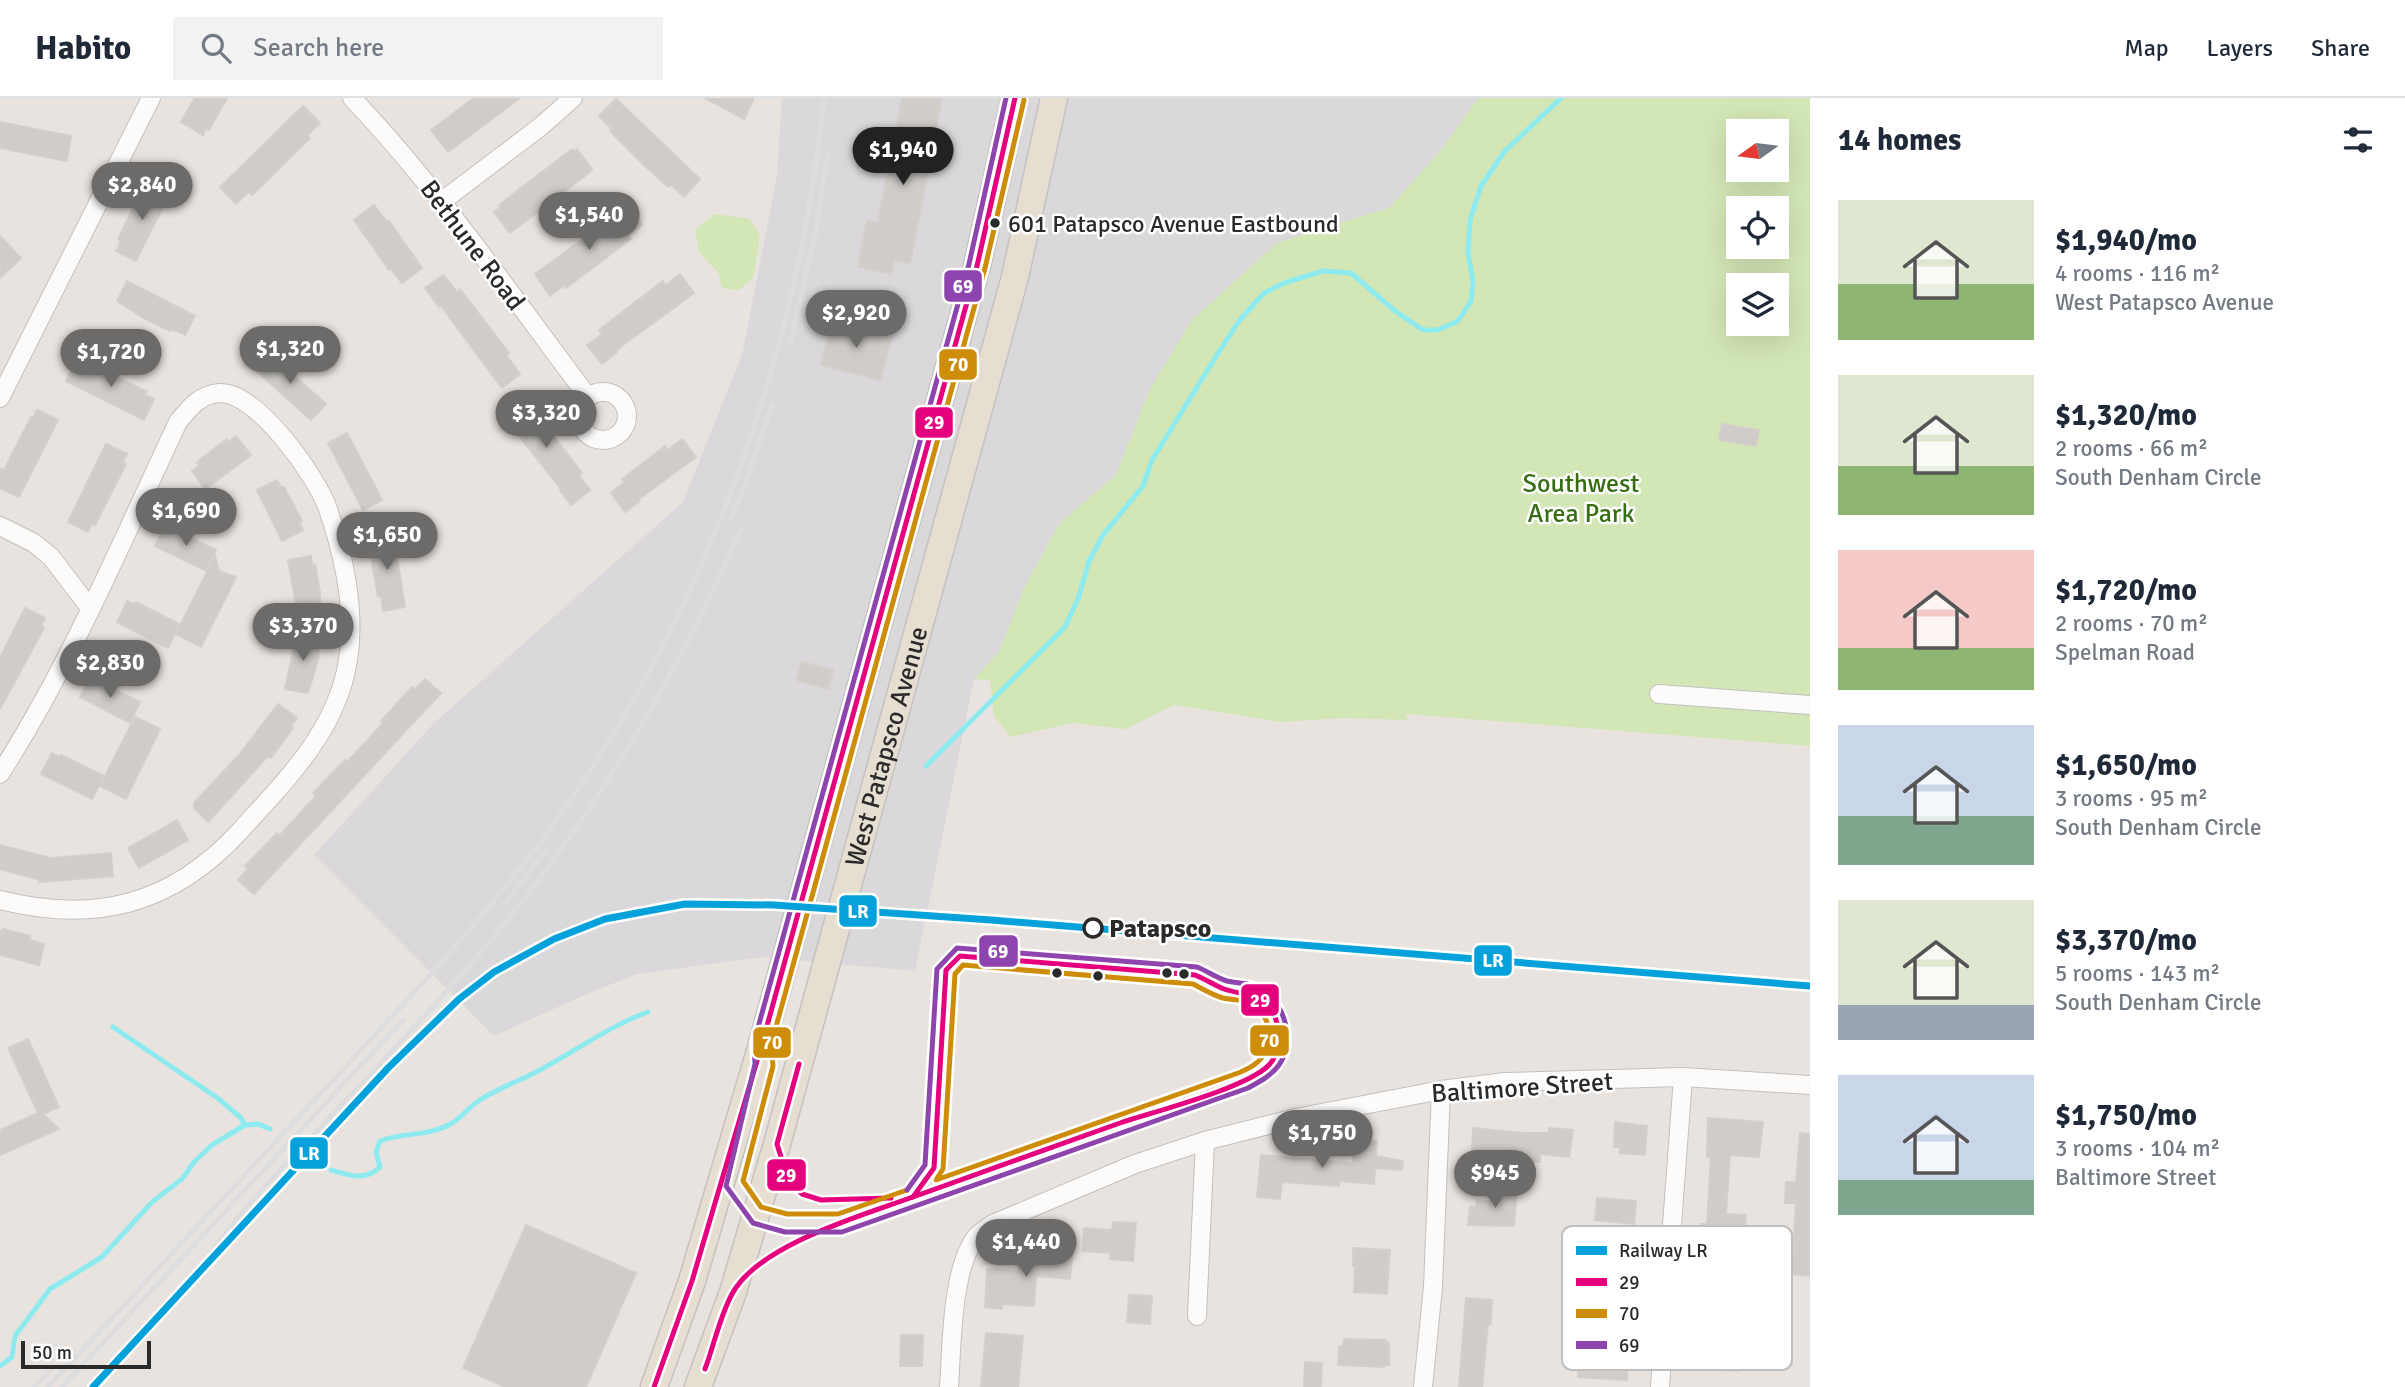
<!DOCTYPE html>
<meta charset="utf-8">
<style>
:root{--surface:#fff;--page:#f2f2f3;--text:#1f2937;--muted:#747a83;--line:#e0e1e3;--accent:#6d6b69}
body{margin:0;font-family:Signika,sans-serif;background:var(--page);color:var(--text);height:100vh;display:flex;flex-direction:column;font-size:26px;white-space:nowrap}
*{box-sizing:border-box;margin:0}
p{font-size:23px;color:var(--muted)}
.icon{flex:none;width:38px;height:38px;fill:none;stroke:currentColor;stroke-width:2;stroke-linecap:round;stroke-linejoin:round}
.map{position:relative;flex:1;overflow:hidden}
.details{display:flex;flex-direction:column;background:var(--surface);width:595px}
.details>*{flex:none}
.needle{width:46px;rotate:256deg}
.buttons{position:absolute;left:1726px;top:21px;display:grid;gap:14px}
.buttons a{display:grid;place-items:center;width:63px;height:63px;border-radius:0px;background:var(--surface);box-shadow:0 7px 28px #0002;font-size:35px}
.scale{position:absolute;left:21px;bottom:18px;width:130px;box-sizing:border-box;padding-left:7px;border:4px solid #2a2a2a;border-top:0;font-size:19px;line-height:24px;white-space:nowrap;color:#2a2a2a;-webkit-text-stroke:5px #fff;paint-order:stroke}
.price{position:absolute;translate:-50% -60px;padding:0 16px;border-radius:24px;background:var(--accent);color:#fff;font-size:23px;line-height:46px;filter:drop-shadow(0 2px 4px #0008)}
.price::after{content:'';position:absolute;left:50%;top:42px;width:21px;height:16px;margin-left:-10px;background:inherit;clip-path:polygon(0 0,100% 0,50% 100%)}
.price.active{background:#222;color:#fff}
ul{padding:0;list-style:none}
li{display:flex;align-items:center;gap:21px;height:175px;padding:0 28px}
li span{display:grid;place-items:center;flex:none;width:196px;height:140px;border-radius:0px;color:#555}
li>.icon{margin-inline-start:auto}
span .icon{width:84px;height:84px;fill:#fffc;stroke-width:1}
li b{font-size:30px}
h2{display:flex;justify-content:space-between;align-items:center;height:84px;padding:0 28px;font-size:30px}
header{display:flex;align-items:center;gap:42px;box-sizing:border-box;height:98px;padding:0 35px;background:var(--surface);border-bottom:2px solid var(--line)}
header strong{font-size:33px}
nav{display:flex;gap:38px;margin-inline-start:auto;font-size:24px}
.search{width:490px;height:63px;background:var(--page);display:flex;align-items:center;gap:18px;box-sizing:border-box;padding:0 24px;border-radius:0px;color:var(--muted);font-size:26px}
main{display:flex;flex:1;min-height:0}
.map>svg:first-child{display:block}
.industrial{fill:#dbd8db}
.green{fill:#d3e6b5;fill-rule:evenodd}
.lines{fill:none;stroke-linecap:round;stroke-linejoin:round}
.stream{stroke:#8debf0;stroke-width:5}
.building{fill:#cfccc9;stroke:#d4cfcb;stroke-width:2}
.street-casing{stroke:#c2c1c1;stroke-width:20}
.primary-casing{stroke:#c4c2c1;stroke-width:29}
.street{stroke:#fcfbfa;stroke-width:18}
.primary{stroke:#e7ded2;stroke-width:26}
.rail{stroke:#dddddf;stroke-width:5}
.bus-1-casing{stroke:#fff;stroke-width:10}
.bus-2-casing{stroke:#fff;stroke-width:10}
.bus-3-casing{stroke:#fff;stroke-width:10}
.bus-1{stroke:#e5007d;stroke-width:5}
.bus-2{stroke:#ce8d08;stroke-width:5}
.bus-3{stroke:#8e44ad;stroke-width:5}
.rail-1-casing{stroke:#fff;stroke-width:12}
.rail-1{stroke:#04a1db;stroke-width:7}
.bus-dot{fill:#2a2a2a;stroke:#fff;stroke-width:2.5}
.stop-dot{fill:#fff;stroke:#2a2a2a;stroke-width:3.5}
.labels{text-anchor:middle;stroke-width:5;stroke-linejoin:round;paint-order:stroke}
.bus-label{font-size:24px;fill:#2a2a2a;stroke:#fff;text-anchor:start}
.street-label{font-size:26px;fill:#2a2a2a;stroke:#fff}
.park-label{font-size:26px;fill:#386d14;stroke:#fff}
.stop-label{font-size:26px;font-weight:bold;fill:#2a2a2a;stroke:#fff;text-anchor:start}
.key{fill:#fff;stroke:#bfbfbf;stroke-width:2}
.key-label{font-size:19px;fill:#2a2a2a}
.line-badge{stroke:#fff;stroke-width:2.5}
.badge-label{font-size:19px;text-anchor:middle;font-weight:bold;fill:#fff}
</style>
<header>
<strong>Habito</strong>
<div class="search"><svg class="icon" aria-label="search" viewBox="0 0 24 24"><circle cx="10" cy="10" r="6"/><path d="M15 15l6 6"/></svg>Search here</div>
<nav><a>Map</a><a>Layers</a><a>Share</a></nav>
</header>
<main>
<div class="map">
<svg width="1810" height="1289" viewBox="0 0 1810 1289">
<rect width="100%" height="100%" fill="#e9e3df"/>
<polygon class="industrial" points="782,0 1478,0 1442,51 1389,110 1277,145 1149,293 1116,377 1059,426 1024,490 990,578 974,581 915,873 763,859 637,876 587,896 494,938 314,757 434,625 683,404 742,257 777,78"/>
<g class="green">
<path d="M1478,0h332v648l-404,-32 1,6 -63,-2 -63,4 -107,-17 -48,24 -53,-6 -62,14 -17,-21 -4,-36 -16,-1 25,-27 25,-64 35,-64 57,-49 33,-84 43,-71 85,-77 112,-35 53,-59zM1738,33h38v39h-38zM1738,110h38v39h-38zM1738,187h38v39h-38z"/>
<polygon points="715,116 750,121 760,138 753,180 739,192 722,190 718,174 699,154 695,132"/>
</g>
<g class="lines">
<g class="stream">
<polyline points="926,668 1065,529 1078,501 1089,463 1103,437 1143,388 1152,362 1215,260 1239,223 1264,195 1284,185 1323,173 1351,175 1395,213 1423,232 1438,232 1458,223 1471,203 1473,183 1468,155 1470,122 1481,88 1504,54 1561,0"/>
<polyline points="113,929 219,1001 240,1019 245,1027"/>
<path d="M331,1072c18,5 34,12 49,-3l-4,-15 4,-11c24,-9 49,-4 72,-18 9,-5 16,-15 25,-21 18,-13 38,-19 57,-29 39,-20 73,-46 114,-61"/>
<polyline points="0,1268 12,1259 15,1238 50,1191 102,1159 152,1104 182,1081 194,1064 212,1047 245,1027 258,1026 270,1031"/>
</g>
</g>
<g class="building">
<polygon points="195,0 227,0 209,32 206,31 203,37 181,24"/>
<polygon points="474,0 520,0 448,54 431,32"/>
<polygon points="705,0 754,0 744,21"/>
<polygon points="902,0 942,0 910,165 894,162 891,176 858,169 867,123 878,125"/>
<polygon points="616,1 700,81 684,99 671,87 668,89 643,66 610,33 612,31 599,18"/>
<polygon points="303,8 320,25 308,37 310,40 252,97 249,94 236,106 220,89"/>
<polygon points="0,24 71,38 67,63 0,50"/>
<polygon points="572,51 574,53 577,51 592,71 590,74 510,135 494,114 501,109 499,107"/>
<polygon points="150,85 170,95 136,163 116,153 121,143 118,141 136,104 141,96 144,97"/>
<polygon points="374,107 387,124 389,123 422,170 402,185 391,171 389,172 354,122"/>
<polygon points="628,108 642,127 629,137 631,141 566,190 564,187 550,198 535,176"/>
<polygon points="0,138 21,160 0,180"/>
<polygon points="680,176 694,195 615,253 617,254 602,266 587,247 602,236 599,232 663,183 666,187"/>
<polygon points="443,177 457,194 460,191 509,255 507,258 520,276 502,290 441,208 439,209 425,190"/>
<polygon points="127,183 195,218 185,237 172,231 170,233 145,221 117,203"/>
<polygon points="832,223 892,238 880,282 821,267"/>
<polygon points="269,255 326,306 311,322 254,271"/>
<polygon points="76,262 86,267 87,264 147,294 145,297 154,301 144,322 66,283"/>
<polygon points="519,300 530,314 533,311 582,375 579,378 590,392 571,407 560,392 561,391 500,314"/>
<polygon points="37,312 58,322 19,399 0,390 0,370 4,372 31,319 33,320"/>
<polygon points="1722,326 1759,332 1756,348 1719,342"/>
<polygon points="347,335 382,402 363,412 328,345"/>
<polygon points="236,338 251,357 205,391 192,373 199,367 197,365 202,360 227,341 229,344"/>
<polygon points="682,341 696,359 639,401 640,403 625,414 611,395 625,384 622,381 656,355 665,348 668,352"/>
<polygon points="106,346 127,356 123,364 126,366 95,427 92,426 88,434 68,424"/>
<polygon points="277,382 281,390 284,389 302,423 299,424 303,432 282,443 257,392"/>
<polygon points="165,427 216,452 206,473 155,448"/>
<polygon points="393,434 405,509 383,513 381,498 378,499 371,459 374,453 371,438"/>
<polygon points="215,458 219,473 236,479 201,549 176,536"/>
<polygon points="311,458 312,467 315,466 320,494 320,513 298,517 288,462"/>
<polygon points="127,503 135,507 136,504 179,526 168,550 117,524"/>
<polygon points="25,510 45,520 41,529 44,530 0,611 0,560"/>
<polygon points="297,535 320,540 318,562 308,595 285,591"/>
<polygon points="802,564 833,572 828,591 797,582"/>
<polygon points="90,579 140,604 130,625 80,599"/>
<polygon points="425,581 441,595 254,796 238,782 248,771 245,768 277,735 280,737 316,698 313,695 345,662 347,664 366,644 383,625 381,623 412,589 415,591"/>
<polygon points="278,606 297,620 291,628 293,630 271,660 268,658 208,724 194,710 194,705 239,657"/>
<polygon points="135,619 160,631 126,701 100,688"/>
<polygon points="52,655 59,659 61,657 104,678 92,701 41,676"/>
<polygon points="177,722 188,742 139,770 128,750"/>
<polygon points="0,747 51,760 111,755 113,778 39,784 40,782 0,771"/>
<polygon points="3,831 30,838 29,842 44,846 39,867 0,857 0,835"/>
<polygon points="28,941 59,1009 43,1016 59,1031 0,1057 0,1032 38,1015 8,950"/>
<polygon points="1708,1020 1763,1024 1759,1059 1730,1057 1726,1116 1746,1117 1744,1143 1730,1142 1727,1172 1742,1175 1739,1206 1743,1207 1742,1226 1731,1225 1729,1253 1738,1254 1737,1273 1688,1270 1690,1244 1701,1245 1707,1140 1700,1140 1701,1126 1707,1126 1711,1059 1707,1059"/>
<polygon points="1615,1024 1647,1028 1645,1057 1620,1055 1620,1049 1614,1049"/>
<polygon points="1473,1030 1522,1035 1549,1035 1549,1030 1573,1032 1569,1059 1540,1056 1540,1064 1514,1063 1514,1055 1472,1053"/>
<polygon points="1800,1035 1810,1036 1810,1178 1791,1176 1796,1105 1785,1105 1786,1084 1796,1084"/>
<polygon points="1354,1041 1377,1043 1376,1058 1403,1063 1402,1072 1375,1070 1374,1086 1339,1083 1339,1088 1282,1084 1280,1101 1257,1099 1261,1057 1353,1065"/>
<polygon points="1496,1091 1517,1092 1514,1128 1468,1127 1470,1109 1476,1109 1477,1102 1495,1104"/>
<polygon points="1597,1100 1636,1103 1634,1126 1595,1122"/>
<polygon points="1113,1124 1136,1125 1133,1163 1110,1161 1110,1155 1083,1153 1084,1130 1112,1132"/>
<polygon points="526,1127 636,1175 586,1289 505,1289 463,1270"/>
<polygon points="1052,1146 1073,1148 1070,1181 1036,1178 1034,1208 1002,1206 1002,1211 985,1209 987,1171 1018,1173 1018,1161 1050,1163"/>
<polygon points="1353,1150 1390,1152 1387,1196 1354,1194 1355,1168 1353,1168"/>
<polygon points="1598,1161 1640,1165 1639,1186 1632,1185 1631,1188 1627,1282 1578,1279 1578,1232 1591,1233 1591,1228 1598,1228 1601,1190 1597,1190"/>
<polygon points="1129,1197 1152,1198 1150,1226 1127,1224"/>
<polygon points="1466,1200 1492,1202 1491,1226 1488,1226 1482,1289 1459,1289"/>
<polygon points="986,1235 1023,1238 1018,1289 981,1289"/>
<polygon points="901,1237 923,1237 922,1268 900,1268"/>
<polygon points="1344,1241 1386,1242 1386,1245 1389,1245 1389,1267 1384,1267 1384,1269 1338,1267 1339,1248 1343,1248"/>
<polygon points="1305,1264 1322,1265 1321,1289 1304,1289"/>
</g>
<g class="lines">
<defs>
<g id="street">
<path d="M352,0c87,92 160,198 236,299"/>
<polyline points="441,104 540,29 573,0"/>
<circle cx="603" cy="318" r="24"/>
<polyline points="0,300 151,0"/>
<polyline points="0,428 34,445 51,459 90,510"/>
<polyline points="1659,596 1810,607"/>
<path d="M0,676c71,-111 122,-233 178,-352 11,-14 22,-28 42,-29 37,-1 97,84 108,116 16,47 28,101 20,151 -11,71 -62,120 -108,171 -68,74 -145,93 -240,69"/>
<polyline points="1197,1218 1205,1043"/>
<path d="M949,1289c3,-41 2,-117 27,-150 5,-5 11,-9 17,-13l142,-60 70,-23 91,-23 145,-28 64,-8 178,-5 127,8"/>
<polyline points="1423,1289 1433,1189 1441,992"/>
<polyline points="1660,1289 1683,979"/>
</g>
<g id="primary">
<polyline points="654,1289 692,1183 762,946 977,168 1015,0"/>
<path id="s1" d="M698,1289l35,-95 44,-148 238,-867 39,-179"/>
</g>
</defs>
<use href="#street" class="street-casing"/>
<use href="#primary" class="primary-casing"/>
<use href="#street" class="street"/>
<use href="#primary" class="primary"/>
<g class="rail">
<polyline points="790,246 815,137 828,54"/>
<polyline points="731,422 743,392 772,307"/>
<polyline points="504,807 547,751"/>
<path d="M184,1190c20,-26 40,-54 61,-79 19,-23 41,-45 61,-66 61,-66 125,-131 183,-200 104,-125 187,-265 252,-414"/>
<polyline points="34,1289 53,1269"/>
<path d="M48,1289c91,-98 182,-197 274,-295 79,-85 159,-169 228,-263 155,-213 247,-470 274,-731"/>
<polyline points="62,1289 403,922"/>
</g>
<defs>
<g id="bus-1">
<path d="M960,858l235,19c10,4 19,10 29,14 21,7 43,4 52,31 5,13 3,35 -7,45 -22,23 -116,47 -149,58 -69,24 -138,49 -207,74l21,-29 12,-198z"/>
<polyline points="799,966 777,1046 788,1082 802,1096 821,1102 891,1100"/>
<path d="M705,1271c9,-24 15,-53 27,-75 26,-49 131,-79 181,-97"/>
<polyline points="654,1289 692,1183 762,946 977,168 1015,0"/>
</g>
<g id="bus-2">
<path d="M963,867l230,19c10,5 19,11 30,14 9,2 18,1 27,5 18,10 27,36 13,53 -5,8 -14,12 -22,16l-305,108 7,-11 12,-195z"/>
<polyline points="907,1092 838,1116 787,1116 761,1109 743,1083 773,968 771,947 985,170 1024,2"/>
</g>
<path id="bus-3" d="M907,1092l18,-25 12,-196 20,-21 240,19c10,4 20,11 30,14 12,3 22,1 32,7 26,15 37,52 20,77 -8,11 -20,17 -31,23l-406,144h-57l-32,-9 -27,-37 29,-122 -1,-22 215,-778 37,-166"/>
</defs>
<use href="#bus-1" class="bus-1-casing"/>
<use href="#bus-2" class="bus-2-casing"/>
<use href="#bus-3" class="bus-3-casing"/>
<use href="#bus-1" class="bus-1"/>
<use href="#bus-2" class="bus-2"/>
<use href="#bus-3" class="bus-3"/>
<defs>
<polyline id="rail-1" points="93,1289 388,970 459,901 494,874 554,841 605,821 685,806 774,807 991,822 1810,888"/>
</defs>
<use href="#rail-1" class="rail-1-casing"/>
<use href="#rail-1" class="rail-1"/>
</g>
<g class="bus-dot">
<circle cx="995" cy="125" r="6"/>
<circle cx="1057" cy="875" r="6"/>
<circle cx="1167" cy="875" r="6"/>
<circle cx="1184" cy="876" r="6"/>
<circle cx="1098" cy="878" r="6"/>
</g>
<circle class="stop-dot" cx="1093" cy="830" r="9"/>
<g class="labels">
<g class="bus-label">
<text x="1008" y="134">601 Patapsco Avenue Eastbound</text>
</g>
<g class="street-label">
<text transform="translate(473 147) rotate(53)" y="9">Bethune Road</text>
<text dy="9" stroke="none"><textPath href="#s1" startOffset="668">West Patapsco Avenue</textPath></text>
<text transform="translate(1522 989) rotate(-4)" y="9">Baltimore Street</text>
</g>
<g class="park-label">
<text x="1581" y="394">Southwest<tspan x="1581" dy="30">Area Park</tspan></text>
</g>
<g class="stop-label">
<text x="1109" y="839">Patapsco</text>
</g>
</g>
<rect x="1562" y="1128" width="230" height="144" rx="10" class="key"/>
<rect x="1576" y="1148" width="31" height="9" fill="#04a1db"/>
<rect x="1576" y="1180" width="31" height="8" fill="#e5007d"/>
<rect x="1576" y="1211" width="31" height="9" fill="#ce8d08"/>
<rect x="1576" y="1243" width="31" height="8" fill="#8e44ad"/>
<g class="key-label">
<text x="1619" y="1159">Railway LR</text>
<text x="1619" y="1191">29</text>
<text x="1619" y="1222">70</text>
<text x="1619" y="1254">69</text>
</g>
<g class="line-badge">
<rect x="943" y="171" width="40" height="34" rx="7" fill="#8e44ad"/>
<rect x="938" y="250" width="40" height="33" rx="7" fill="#ce8d08"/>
<rect x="914" y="308" width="40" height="33" rx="7" fill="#e5007d"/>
<rect x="838" y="796" width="40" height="34" rx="7" fill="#04a1db"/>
<rect x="978" y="836" width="41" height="34" rx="7" fill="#8e44ad"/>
<rect x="1473" y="846" width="40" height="33" rx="7" fill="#04a1db"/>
<rect x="1240" y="885" width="40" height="34" rx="7" fill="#e5007d"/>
<rect x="1249" y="926" width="41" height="33" rx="7" fill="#ce8d08"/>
<rect x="752" y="928" width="40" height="33" rx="7" fill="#ce8d08"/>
<rect x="289" y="1038" width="40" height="34" rx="7" fill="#04a1db"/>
<rect x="766" y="1060" width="41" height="34" rx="7" fill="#e5007d"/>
</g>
<g class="badge-label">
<text x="963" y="195">69</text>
<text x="958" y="273">70</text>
<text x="934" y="331">29</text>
<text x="858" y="820">LR</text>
<text x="998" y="860">69</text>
<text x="1493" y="869">LR</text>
<text x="1260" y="909">29</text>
<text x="1269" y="949">70</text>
<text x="772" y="951">70</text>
<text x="309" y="1062">LR</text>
<text x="786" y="1084">29</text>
</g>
</svg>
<div class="buttons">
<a><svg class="needle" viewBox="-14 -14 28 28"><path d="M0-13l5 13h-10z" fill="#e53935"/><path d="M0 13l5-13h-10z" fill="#747a83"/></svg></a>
<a><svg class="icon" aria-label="locate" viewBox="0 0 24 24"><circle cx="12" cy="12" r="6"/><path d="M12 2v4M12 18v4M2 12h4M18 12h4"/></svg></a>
<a><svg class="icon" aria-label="layers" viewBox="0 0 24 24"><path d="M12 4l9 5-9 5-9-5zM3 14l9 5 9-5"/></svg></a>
</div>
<div class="scale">50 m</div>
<b class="price active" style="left:903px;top:89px">$1,940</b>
<b class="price" style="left:142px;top:124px">$2,840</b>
<b class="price" style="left:589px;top:154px">$1,540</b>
<b class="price" style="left:856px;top:252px">$2,920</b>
<b class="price" style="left:290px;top:288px">$1,320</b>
<b class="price" style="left:111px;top:291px">$1,720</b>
<b class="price" style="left:546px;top:352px">$3,320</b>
<b class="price" style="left:186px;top:450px">$1,690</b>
<b class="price" style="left:387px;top:474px">$1,650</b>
<b class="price" style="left:303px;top:565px">$3,370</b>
<b class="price" style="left:110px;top:602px">$2,830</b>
<b class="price" style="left:1322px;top:1072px">$1,750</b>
<b class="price" style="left:1495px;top:1112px">$945</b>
<b class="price" style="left:1026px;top:1181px">$1,440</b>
</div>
<section class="details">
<h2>14 homes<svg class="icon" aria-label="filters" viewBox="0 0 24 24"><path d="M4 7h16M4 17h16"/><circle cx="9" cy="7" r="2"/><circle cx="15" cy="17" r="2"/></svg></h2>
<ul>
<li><span style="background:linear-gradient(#dfe7d0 60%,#8fb573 0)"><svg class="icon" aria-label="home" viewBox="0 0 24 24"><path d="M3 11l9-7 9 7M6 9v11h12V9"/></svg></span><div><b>$1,940/mo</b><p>4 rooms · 116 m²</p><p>West Patapsco Avenue</p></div></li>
<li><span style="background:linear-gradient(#dfe7d0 65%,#8fb573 0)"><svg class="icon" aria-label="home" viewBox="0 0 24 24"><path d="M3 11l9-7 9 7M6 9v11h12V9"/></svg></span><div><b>$1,320/mo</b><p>2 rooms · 66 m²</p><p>South Denham Circle</p></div></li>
<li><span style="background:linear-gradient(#f6c9c9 70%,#8fb573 0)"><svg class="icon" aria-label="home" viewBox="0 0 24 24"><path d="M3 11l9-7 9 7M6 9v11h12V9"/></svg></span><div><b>$1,720/mo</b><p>2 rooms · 70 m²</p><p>Spelman Road</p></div></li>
<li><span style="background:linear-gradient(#c9d6e8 65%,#7fa58c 0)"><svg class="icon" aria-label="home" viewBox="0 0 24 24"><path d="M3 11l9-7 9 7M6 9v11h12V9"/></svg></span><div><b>$1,650/mo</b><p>3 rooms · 95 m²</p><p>South Denham Circle</p></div></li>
<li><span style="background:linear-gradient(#dfe7d0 75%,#9aa5b1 0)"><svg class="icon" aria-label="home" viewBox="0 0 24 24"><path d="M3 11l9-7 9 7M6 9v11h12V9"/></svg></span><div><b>$3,370/mo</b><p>5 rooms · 143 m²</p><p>South Denham Circle</p></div></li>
<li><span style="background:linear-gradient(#c9d6e8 75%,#7fa58c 0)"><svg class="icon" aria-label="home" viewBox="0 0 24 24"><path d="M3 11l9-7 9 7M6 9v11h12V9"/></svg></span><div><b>$1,750/mo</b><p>3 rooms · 104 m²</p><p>Baltimore Street</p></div></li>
</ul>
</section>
</main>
